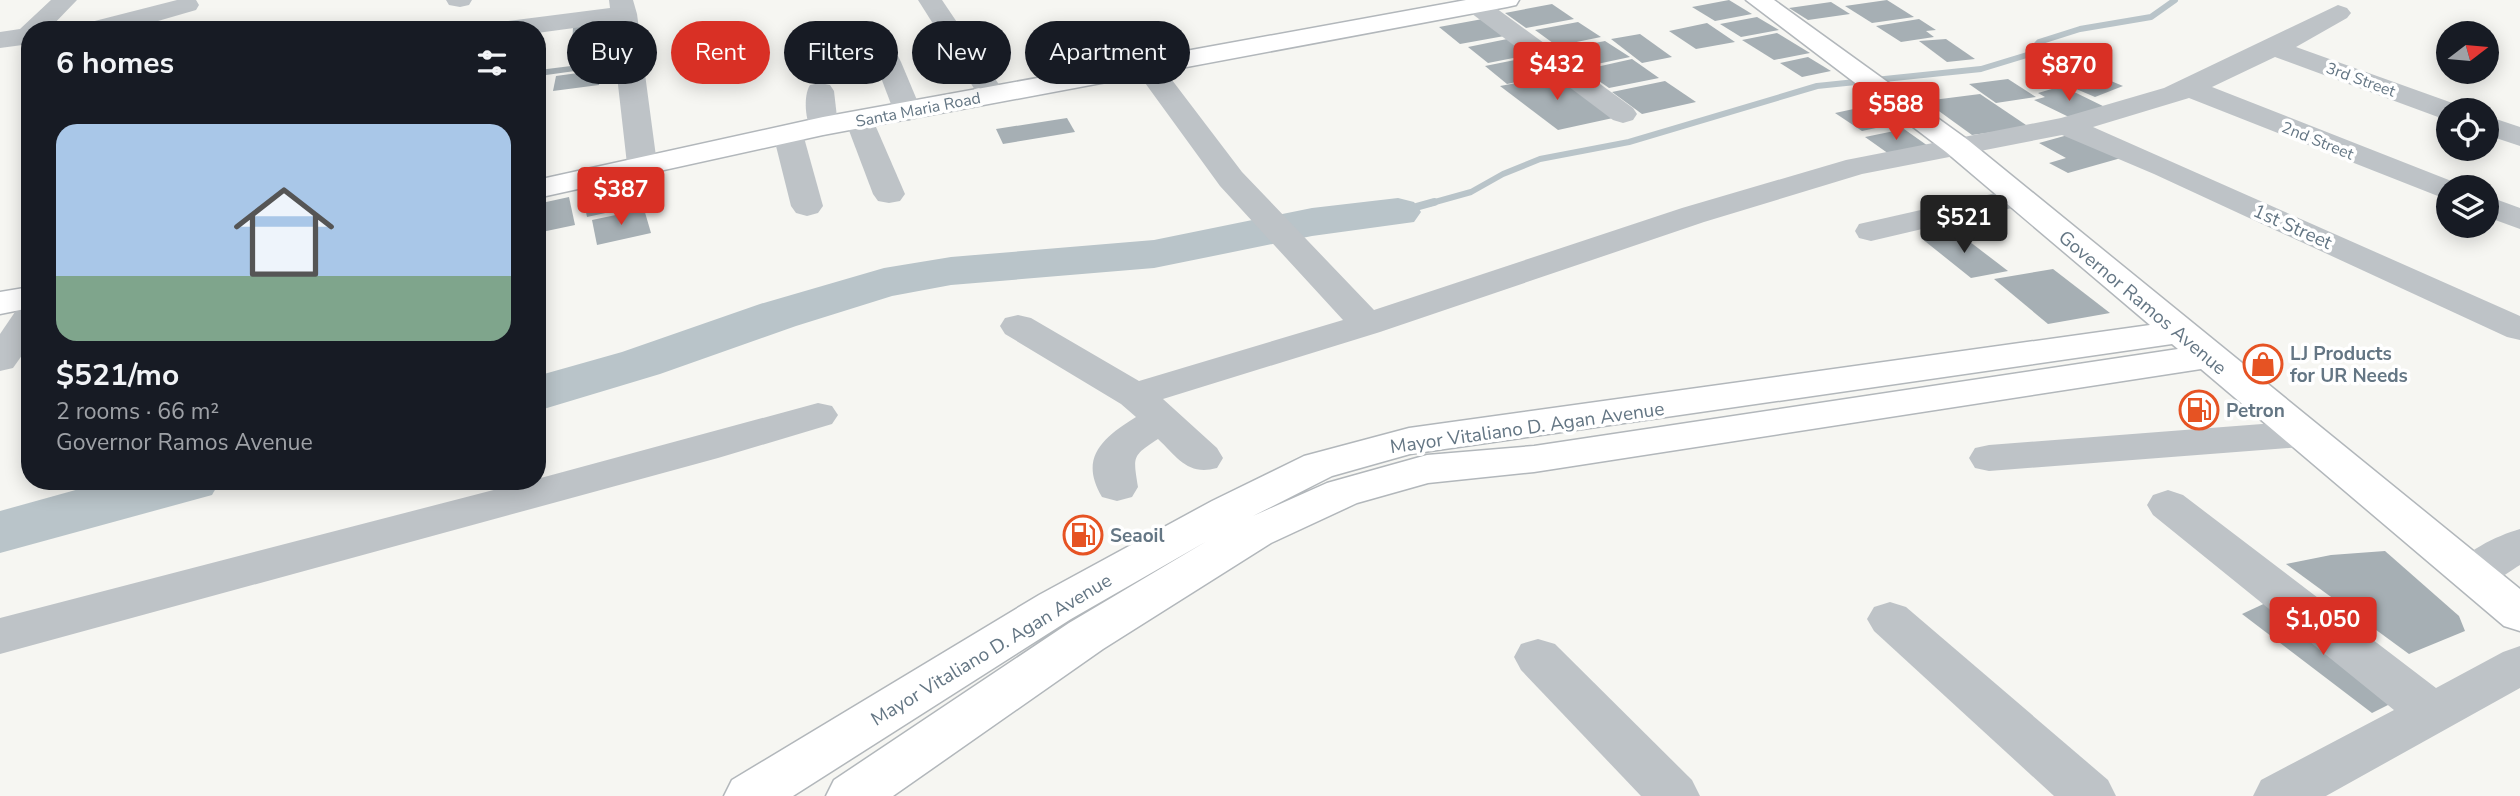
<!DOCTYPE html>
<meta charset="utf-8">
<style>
:root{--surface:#171b24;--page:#20242c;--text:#f1f3f6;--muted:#9ea1a6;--line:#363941;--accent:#d93025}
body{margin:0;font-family:"Nunito Sans",sans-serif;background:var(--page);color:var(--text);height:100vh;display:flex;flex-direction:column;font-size:26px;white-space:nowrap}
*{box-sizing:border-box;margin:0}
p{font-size:23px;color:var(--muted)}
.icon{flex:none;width:38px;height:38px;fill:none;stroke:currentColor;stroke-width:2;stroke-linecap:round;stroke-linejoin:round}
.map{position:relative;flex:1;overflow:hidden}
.details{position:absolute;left:21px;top:21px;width:525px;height:469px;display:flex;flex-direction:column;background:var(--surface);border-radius:28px;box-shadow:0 4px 18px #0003}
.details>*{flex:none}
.top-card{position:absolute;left:567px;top:21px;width:665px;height:63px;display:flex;gap:14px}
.needle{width:46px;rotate:74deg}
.tools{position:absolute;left:2436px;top:21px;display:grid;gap:14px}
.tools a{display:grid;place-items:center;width:63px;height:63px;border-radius:50%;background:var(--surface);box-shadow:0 4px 18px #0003;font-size:35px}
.price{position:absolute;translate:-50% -60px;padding:0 16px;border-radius:7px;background:var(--accent);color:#fff;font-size:23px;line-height:46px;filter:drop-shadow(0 2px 4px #0008)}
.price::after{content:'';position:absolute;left:50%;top:42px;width:21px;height:16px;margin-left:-10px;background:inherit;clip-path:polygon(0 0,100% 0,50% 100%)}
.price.current{background:#222;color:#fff}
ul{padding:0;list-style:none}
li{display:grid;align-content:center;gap:14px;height:371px;padding:0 35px}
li+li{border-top:2px solid var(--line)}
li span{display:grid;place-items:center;height:217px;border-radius:21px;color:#555}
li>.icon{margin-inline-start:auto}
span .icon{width:126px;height:126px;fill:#fffc;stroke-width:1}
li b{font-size:30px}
h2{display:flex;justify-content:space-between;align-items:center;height:84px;padding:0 35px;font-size:30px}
.tag{padding:0 24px;border-radius:32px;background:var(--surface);box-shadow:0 4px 18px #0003;font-size:24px;line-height:63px}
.tag.current{background:var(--accent);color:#fff}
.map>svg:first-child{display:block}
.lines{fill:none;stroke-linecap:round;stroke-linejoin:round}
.stream-far1{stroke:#b9c4c9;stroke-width:6}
.stream{stroke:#b9c4c9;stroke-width:8}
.river{fill:#b9c4c9;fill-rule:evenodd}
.building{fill:#a6afb4}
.major-casing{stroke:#b2b7bb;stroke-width:3}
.minor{fill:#bec3c7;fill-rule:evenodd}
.major{fill:#fff;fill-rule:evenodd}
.labels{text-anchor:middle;stroke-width:7;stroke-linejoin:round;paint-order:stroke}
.far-street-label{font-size:16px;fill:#647684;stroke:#fff}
.street-label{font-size:19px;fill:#647684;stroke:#fff}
.poi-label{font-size:19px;font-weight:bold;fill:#647684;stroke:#fff;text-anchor:start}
</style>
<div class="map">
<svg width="2520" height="796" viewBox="0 0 2520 796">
<rect width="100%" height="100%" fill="#f6f6f2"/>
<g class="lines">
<polyline class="stream-far1" points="1428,204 1471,192 1503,174 1540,159 1629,142 1817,86 1981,69 2027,55 2039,42 2080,29 2151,17 2175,0"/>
<polyline class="stream" points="1398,212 1434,202"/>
<g class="river">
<polygon points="1398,198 1414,202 1421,212 1414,222 1312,236 1154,268 951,285 892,296 796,326 660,374 537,411 537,376 622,352 760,304 884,268 951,257 1154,240 1312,208"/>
<polygon points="108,481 220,481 212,495 0,553 0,511"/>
</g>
</g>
<g class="building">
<polygon points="1729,0 1752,14 1715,21 1692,7"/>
<polygon points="1887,0 1914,17 1872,23 1845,6"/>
<polygon points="1831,2 1850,14 1808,20 1789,8"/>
<polygon points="1552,4 1574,19 1526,28 1505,13"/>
<polygon points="1757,17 1779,30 1741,37 1720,24"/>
<polygon points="1488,18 1510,35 1460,44 1439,27"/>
<polygon points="1919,19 1936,30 1926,31 1934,37 1901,42 1876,26"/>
<polygon points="611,22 611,66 539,76 539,70 571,66 573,27"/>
<polygon points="1578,22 1601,37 1557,46 1535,30"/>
<polygon points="1707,23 1735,42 1696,49 1669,31"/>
<polygon points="1777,33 1810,53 1774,60 1742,40"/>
<polygon points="1640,34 1672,57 1642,63 1611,39"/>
<polygon points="1512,38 1533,54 1488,63 1468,47"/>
<polygon points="1946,39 1975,59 1947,62 1919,41"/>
<polygon points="1605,41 1630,57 1583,67 1559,50"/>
<polygon points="1534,56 1556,74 1507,84 1485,66"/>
<polygon points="1808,57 1831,71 1802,77 1780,63"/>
<polygon points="1632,59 1659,78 1609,88 1583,70"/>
<polygon points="2082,69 2123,86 2095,97 2055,80"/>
<polygon points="600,70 599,85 553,91 556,76"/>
<polygon points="1559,75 1613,118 1558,130 1500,86"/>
<polygon points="2008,79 2036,97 1996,103 1969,84"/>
<polygon points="1665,81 1696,102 1642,114 1612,92"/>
<polygon points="2062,86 2109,109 2073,119 2034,100 2045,97 2038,93"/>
<polygon points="1980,94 2029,127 1972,135 1925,101"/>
<polygon points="1877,104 1904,122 1862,131 1835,113"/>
<polygon points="1067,118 1075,132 1003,144 996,129"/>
<polygon points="1904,129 1928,146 1889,154 1865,137"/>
<polygon points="2075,133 2121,158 2068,173 2049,163 2066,158 2039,143"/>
<polygon points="640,176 647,204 587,217 581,189"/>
<polygon points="569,197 575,225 537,233 537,204"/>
<polygon points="644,209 651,233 597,245 592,220"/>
<polygon points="1957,232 2008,271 1971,278 1921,238"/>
<polygon points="2053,269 2110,313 2048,324 1994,279"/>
<polygon points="2385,551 2459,616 2465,631 2409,654 2286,564 2331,555"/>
<polygon points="2272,600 2404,697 2372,713 2242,614"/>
</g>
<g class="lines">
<defs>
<g id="major">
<polygon points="1466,0 1519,0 1516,5 1507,7 823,135 537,198 537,180 823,117"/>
<path d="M1746,0h28l194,140 552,449v42l-16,-5 -303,-257 -667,103 -106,11 -71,20 -86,40 -168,106 -210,147h-67l8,-16 235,-157 138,-82 -136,78 -278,177h-69l8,-16 307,-185 173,-94 92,-45 105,-28 741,-103 -204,-173zM2172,344l6,5 -644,97 -107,9 -100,28 -74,33 79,-40 78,-22z"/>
<polygon points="30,287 30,308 0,314 0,292"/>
</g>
</defs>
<use href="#major" class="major-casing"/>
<g class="minor">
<polygon points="51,0 77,0 48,30 30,30 30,44 0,48 0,32 20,29"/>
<polygon points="177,0 196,0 199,5 196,10 127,30 75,30 79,25"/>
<polygon points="446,0 472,0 469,5 460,7 449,5"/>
<polygon points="609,0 633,0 637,14 657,164 653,170 642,173 631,170 627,164 611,23 537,33 537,30 488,30 492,25 501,22 610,8"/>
<polygon points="918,0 942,0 1006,95 1002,101 992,103 982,101"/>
<polygon points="1467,0 1485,0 1633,108 1637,114 1633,120 1623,123 1613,120 1467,10 1464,5"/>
<path d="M2338,5l9,3 4,5 -4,5 -51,29 162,58 4,5h-14v10l-10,-3 -163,-60 -63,30 247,97 2,3h-13v13l-259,-102 -96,29 427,189v24l-13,-3 -353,-163 -92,-39 -200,39 -158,48 -324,110 -217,67 54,49 6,10 -6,10c-29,8 -39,-10 -59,-29 -26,17 -25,17 -20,48l-6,10 -15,4 -15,-4c-24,-40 2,-60 34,-80l-15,-13 -116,-70 -5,-8 5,-8 13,-3 13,3 108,63 204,-61 -123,-134 -88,-121 4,-6 10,-2 10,2 86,113 132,138 308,-102 164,-48 215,-42 103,-30z"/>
<polygon points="888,54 898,56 901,62 922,112 918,118 908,121 898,118 894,112 875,62 878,56"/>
<path d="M820,83l10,2 4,6 4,35 -5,6 -10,3 -10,-3c-8,-10 -10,-36 -3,-47z"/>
<polygon points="859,111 869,114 873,120 905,194 900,201 889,203 878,201 873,194 845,120 849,114"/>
<polygon points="2487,116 2520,127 2520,146 2487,135"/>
<polygon points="788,125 798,128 803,134 823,206 818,213 807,216 796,213 791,206 773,134 778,128"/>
<polygon points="2018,188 2029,190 2034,197 2029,204 1871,241 1859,238 1855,231 1859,224"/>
<polygon points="2487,196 2520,208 2520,229 2487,217"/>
<polygon points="30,306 30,344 13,368 0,371 0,334 17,309"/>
<polygon points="818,403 832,406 838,415 832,424 718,458 0,654 0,618 528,481 537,481 537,479"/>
<polygon points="2301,421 2315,425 2321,434 2315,443 2301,447 1989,471 1975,468 1969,458 1975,448 1989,445"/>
<polygon points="2168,490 2183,495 2436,688 2503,652 2520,646 2520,688 2326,796 2253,796 2261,780 2394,710 2153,515 2147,505 2153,495"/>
<path d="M2520,529v36c-23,14 -36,29 -64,20l-6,-11c12,-22 46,-38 70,-45z"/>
<polygon points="1890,602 1906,607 2108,780 2116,796 2054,796 1874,631 1867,619 1874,607"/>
<polygon points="1538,639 1555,644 1692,780 1700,796 1641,796 1521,670 1514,657 1521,644"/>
</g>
<use href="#major" class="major"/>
</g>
<defs>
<symbol id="shop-ring" viewBox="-11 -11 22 22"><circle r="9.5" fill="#fff" stroke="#e65323" stroke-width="1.5"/><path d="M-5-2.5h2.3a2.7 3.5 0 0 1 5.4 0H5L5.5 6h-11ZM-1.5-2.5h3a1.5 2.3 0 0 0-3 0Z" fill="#e65323"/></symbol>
<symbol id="fuel-ring" viewBox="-11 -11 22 22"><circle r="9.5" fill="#fff" stroke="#e65323" stroke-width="1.5"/><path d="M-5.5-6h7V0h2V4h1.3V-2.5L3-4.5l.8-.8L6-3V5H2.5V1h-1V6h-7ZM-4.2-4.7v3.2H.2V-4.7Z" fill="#e65323"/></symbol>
</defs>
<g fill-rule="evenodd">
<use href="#shop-ring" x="2241" y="342" width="44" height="44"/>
<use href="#fuel-ring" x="2177" y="388" width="44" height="44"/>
<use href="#fuel-ring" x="1061" y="513" width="44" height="44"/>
</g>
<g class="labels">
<g class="far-street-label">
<text transform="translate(2361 79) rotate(20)" y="6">3rd Street</text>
<text transform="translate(918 109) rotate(-11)" y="6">Santa Maria Road</text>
<text transform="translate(2318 140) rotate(22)" y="6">2nd Street</text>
</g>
<g class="street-label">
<text transform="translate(2293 226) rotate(24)" y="7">1st Street</text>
<text transform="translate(2143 302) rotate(40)" y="7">Governor Ramos Avenue</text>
<text transform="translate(1527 427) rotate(-8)" y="7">Mayor Vitaliano D. Agan Avenue</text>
<text transform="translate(991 649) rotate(-31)" y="7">Mayor Vitaliano D. Agan Avenue</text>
</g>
<g class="poi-label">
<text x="2290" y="360">LJ Products<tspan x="2290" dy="22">for UR Needs</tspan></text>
<text x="2226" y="417">Petron</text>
<text x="1110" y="542">Seaoil</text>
</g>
</g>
</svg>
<div class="tools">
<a><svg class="needle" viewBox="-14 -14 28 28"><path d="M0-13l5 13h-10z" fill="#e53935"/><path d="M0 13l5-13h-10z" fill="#9ea1a6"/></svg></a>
<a><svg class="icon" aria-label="locate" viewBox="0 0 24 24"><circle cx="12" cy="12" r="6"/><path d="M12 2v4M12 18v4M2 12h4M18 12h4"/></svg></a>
<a><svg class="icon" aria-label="layers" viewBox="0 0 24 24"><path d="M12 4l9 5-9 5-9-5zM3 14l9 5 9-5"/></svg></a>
</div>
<b class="price" style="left:1557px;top:102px">$432</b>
<b class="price" style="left:2069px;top:103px">$870</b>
<b class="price" style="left:1896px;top:142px">$588</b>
<b class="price" style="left:621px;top:227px">$387</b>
<b class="price current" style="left:1964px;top:255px">$521</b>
<b class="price" style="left:2323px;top:657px">$1,050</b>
<div class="top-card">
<a class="tag">Buy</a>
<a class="tag current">Rent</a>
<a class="tag">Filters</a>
<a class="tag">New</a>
<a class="tag">Apartment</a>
</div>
<section class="details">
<h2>6 homes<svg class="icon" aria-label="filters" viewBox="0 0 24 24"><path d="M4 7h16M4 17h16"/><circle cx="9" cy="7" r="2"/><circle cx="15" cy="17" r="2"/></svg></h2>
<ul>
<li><span style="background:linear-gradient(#a9c7e8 70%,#7fa58c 0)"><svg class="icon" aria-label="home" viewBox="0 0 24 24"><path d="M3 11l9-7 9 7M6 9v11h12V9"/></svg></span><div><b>$521/mo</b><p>2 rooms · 66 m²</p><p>Governor Ramos Avenue</p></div></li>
</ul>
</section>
</div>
